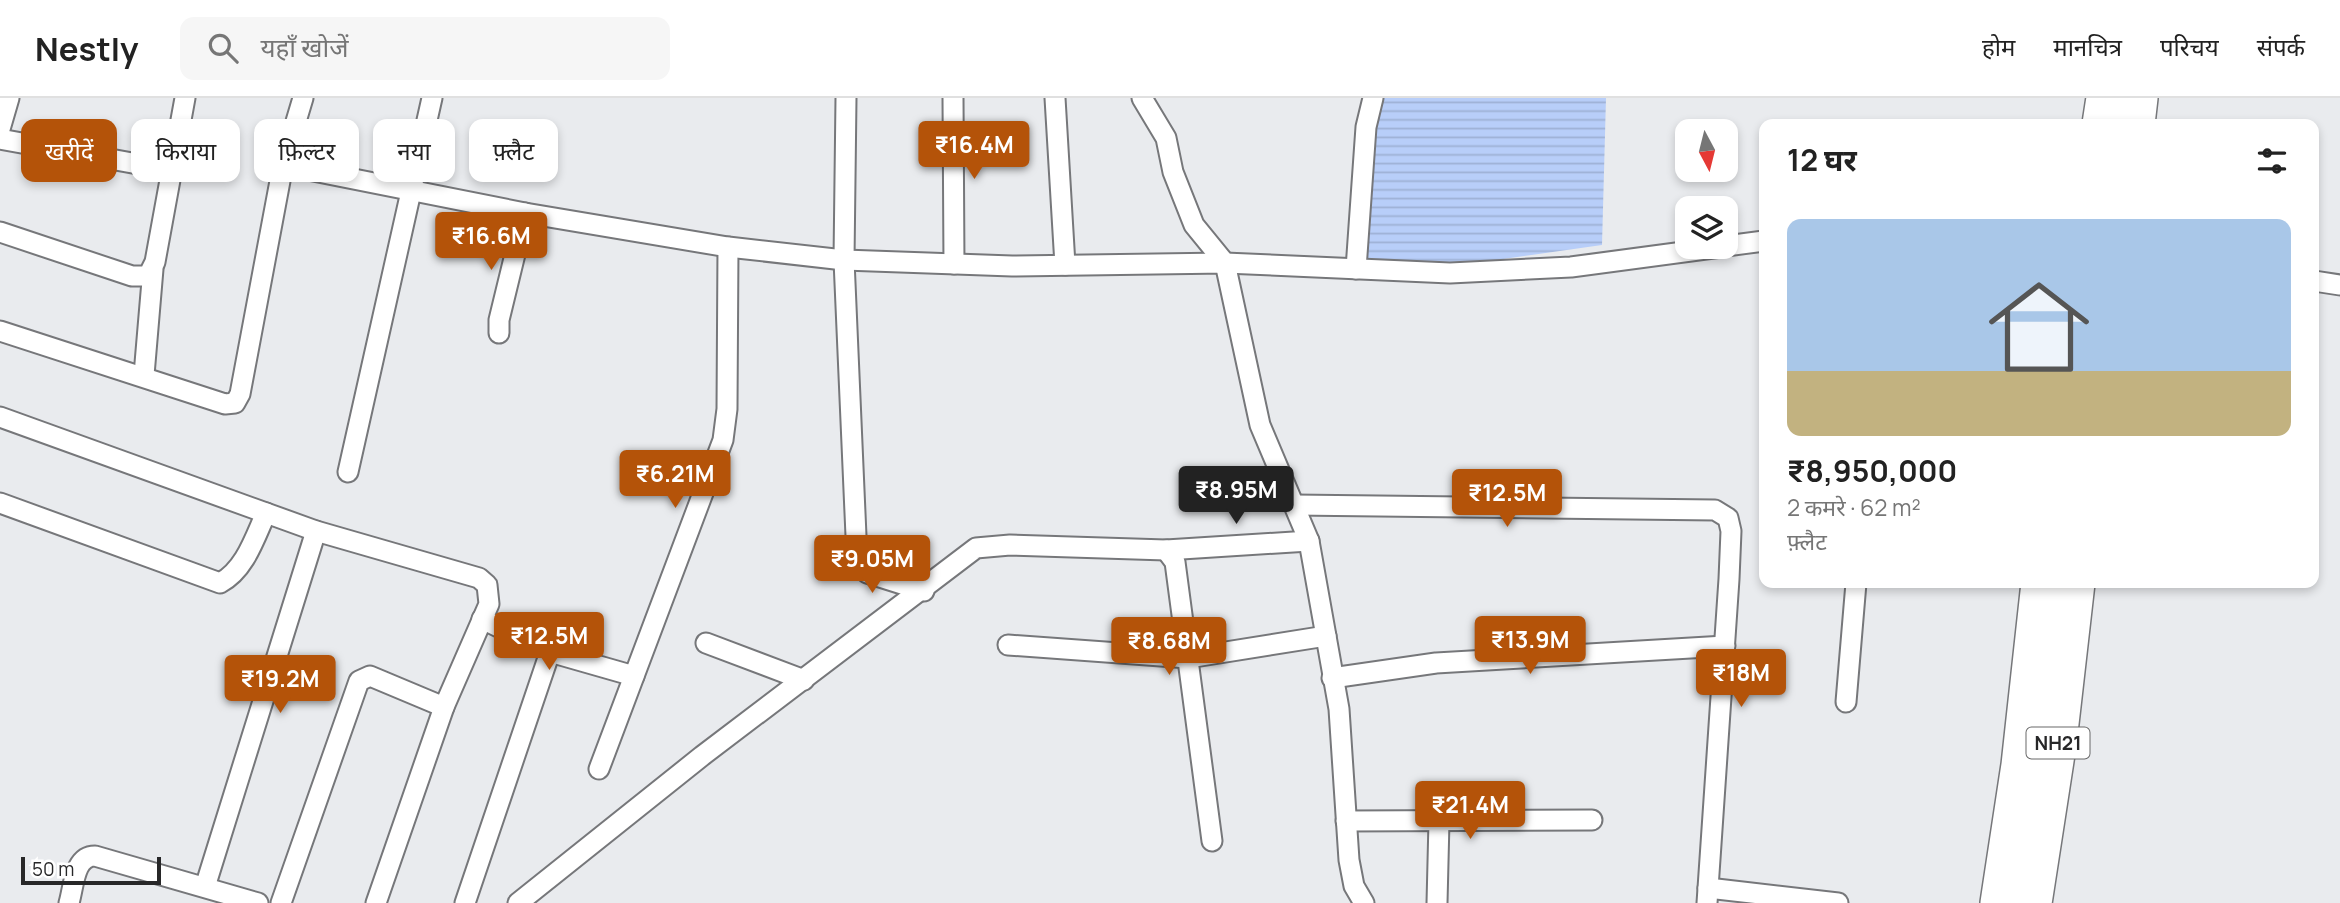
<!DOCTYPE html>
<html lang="hi">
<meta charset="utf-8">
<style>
:root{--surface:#fff;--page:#f6f6f6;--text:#222;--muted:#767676;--line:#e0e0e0;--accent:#b45309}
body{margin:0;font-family:Manrope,"Noto Sans Devanagari",sans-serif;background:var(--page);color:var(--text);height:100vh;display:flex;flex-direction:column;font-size:26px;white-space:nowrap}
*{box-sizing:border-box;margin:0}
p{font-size:23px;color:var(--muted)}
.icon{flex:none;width:38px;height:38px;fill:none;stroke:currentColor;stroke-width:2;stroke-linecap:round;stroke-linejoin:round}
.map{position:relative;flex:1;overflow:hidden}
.sheet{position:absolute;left:1759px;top:21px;width:560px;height:469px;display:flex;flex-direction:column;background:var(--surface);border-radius:14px;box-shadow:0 4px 10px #0003}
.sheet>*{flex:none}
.hud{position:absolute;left:21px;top:21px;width:665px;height:63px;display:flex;gap:14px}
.needle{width:46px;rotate:173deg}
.controls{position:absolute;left:1675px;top:21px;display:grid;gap:14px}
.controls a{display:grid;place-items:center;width:63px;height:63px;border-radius:14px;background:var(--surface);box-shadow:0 4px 10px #0003;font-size:35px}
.scale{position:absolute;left:21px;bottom:18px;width:140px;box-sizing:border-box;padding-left:7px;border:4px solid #272728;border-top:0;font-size:19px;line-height:24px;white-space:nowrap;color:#272728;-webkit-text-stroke:5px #fff;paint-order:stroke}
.price{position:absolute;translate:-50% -60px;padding:0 16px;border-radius:7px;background:var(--accent);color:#fff;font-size:23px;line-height:46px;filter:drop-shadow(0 2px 4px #0008)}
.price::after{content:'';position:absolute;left:50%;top:42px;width:21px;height:16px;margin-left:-10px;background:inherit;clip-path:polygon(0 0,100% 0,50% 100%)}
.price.on{background:#222;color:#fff}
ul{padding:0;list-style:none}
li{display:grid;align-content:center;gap:14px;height:371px;padding:0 28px}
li+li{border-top:2px solid var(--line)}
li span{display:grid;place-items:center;height:217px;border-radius:14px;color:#555}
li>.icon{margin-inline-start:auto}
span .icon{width:126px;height:126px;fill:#fffc;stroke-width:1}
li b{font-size:30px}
h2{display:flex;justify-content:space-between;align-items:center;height:84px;padding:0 28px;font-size:30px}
.tag{padding:0 24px;border-radius:14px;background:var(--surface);box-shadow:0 4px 10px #0003;font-size:24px;line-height:63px}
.tag.on{background:var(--accent);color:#fff}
header{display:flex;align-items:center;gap:42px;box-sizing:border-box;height:98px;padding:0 35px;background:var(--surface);border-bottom:2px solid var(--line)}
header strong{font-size:33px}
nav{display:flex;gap:38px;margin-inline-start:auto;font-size:24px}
.search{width:490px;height:63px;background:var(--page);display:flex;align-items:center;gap:18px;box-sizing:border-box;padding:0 24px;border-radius:14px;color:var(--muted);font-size:26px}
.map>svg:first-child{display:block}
.water{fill:url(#water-rules)}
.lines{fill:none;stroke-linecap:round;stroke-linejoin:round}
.street-casing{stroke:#76777a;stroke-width:23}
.highway-casing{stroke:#76777a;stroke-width:40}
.street{stroke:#fff;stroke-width:19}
.highway{stroke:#fff;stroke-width:37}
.labels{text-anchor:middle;stroke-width:5;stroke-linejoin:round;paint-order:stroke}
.shield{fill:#fff;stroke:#686868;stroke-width:2}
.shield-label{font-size:19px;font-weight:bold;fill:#272728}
</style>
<header>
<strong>Nestly</strong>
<div class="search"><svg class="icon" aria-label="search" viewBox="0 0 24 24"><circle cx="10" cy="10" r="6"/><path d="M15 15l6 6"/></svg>यहाँ खोजें</div>
<nav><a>होम</a><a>मानचित्र</a><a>परिचय</a><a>संपर्क</a></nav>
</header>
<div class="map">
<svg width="2340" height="805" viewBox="0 0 2340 805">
<defs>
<pattern id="water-rules" width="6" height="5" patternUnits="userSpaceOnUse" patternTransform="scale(1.75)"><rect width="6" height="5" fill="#b8cef9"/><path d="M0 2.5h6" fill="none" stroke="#9eb1d5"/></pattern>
</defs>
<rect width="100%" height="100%" fill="#e9ebee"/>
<polygon class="water" points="1378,0 1606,0 1602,147 1468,166 1360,160"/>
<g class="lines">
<defs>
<g id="street">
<polyline points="846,0 844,162 857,461 861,470 867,475 924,493"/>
<polyline points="953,0 954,166"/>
<polyline points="1055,0 1065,167"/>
<polyline points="1142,0 1166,40 1173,74 1194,127 1225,165 1260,327 1309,443 1339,611 1349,762 1354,788 1364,805"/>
<polyline points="0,31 9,0"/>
<polyline points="0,41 171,72"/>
<polyline points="283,67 525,115 728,149 844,162 1012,168 1225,165 1450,175 1571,169 1721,149"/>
<polyline points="0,134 132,178 148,178 155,164 185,0"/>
<polyline points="1726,148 1764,143"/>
<polyline points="1356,171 1366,29 1373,0"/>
<polyline points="2314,183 2340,187"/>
<polyline points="0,233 225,306 235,305 240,296 283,67 303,0"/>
<polyline points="499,235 499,222 525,115"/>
<polyline points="144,277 153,171"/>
<polyline points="0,319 316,433 479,480 487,487 489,506 444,609 376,805"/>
<polyline points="348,374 432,0"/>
<path d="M0,405l220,80c25,-13 35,-46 46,-70"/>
<polyline points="1294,407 1715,412 1728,420 1731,433 1729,481 1707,805"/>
<polyline points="1166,452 1175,464 1212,743"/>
<polyline points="482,521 550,554 634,578"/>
<polyline points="706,545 804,582"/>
<polyline points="1008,547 1188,560 1326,538"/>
<polyline points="1332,580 1436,565 1725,548"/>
<polyline points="1846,604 1856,485"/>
<polyline points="599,671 723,342 727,311 728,149"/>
<polyline points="1346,723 1592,722"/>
<polyline points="205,789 316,433"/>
<polyline points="1708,790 1838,805"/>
<path d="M69,805c5,-17 5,-47 26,-47l163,47"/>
<polyline points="281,805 359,583 370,578 444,609"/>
<polyline points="465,805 550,554"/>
<polyline points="518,805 702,658 976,450 1010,447 1166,452 1309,443"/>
<polyline points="1437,805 1439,723"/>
</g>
<g id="highway">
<polyline points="2101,26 2105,0"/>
<polyline points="2136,26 2139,0"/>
<polyline points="1999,805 2020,667 2040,485"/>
<polyline points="2033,805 2058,643 2076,485"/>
</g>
</defs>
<use href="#street" class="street-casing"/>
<use href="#highway" class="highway-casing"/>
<use href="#street" class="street"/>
<use href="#highway" class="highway"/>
</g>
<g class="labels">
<rect class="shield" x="2026.5" y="629.5" width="63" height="31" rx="5"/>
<g class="shield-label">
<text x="2058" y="652">NH21</text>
</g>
</g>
</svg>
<div class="controls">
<a><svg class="needle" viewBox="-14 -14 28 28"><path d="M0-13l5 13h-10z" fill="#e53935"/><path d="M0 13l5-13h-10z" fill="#767676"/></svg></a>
<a><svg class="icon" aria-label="layers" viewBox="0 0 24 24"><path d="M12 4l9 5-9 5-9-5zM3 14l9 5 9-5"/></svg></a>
</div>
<div class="scale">50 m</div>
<b class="price" style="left:974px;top:83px">₹16.4M</b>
<b class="price" style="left:491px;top:174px">₹16.6M</b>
<b class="price" style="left:675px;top:412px">₹6.21M</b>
<b class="price on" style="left:1236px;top:428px">₹8.95M</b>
<b class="price" style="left:1507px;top:431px">₹12.5M</b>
<b class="price" style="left:872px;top:497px">₹9.05M</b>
<b class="price" style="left:549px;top:574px">₹12.5M</b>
<b class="price" style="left:1530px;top:578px">₹13.9M</b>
<b class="price" style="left:1169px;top:579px">₹8.68M</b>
<b class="price" style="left:1741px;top:611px">₹18M</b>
<b class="price" style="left:280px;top:617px">₹19.2M</b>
<b class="price" style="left:1470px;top:743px">₹21.4M</b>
<div class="hud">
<a class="tag on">खरीदें</a>
<a class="tag">किराया</a>
<a class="tag">फ़िल्टर</a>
<a class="tag">नया</a>
<a class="tag">फ़्लैट</a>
</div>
<section class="sheet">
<h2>12 घर<svg class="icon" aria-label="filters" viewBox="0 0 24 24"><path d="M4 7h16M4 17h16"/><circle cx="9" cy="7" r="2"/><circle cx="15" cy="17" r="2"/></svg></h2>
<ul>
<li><span style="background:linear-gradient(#a9c7e8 70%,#c2b280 0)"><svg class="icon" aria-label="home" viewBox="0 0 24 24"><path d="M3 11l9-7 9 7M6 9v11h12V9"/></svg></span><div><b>₹8,950,000</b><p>2 कमरे · 62 m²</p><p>फ़्लैट</p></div></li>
</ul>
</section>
</div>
